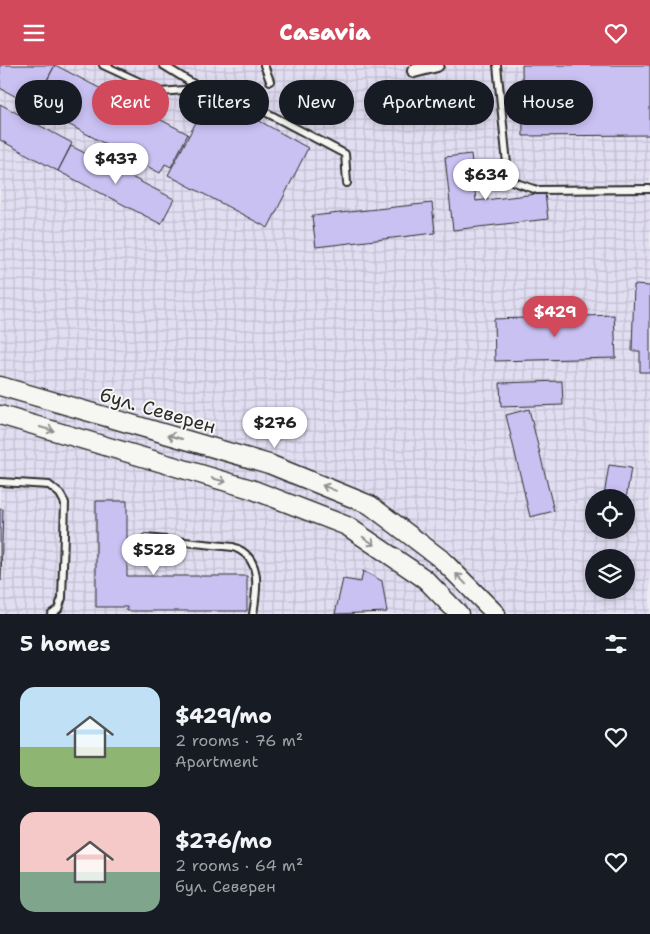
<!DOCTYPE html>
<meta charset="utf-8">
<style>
:root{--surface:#171b24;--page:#20242c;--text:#f1f3f6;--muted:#9ea1a6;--accent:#d1495b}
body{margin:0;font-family:"Shantell Sans",sans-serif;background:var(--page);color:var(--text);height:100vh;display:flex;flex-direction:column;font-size:19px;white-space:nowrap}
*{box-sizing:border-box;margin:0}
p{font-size:16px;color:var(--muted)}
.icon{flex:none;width:28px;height:28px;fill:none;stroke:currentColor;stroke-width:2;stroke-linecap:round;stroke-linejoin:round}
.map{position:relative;height:549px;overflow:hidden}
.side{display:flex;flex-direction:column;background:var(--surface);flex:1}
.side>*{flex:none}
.guide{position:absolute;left:15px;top:15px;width:620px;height:45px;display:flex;gap:10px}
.fabs{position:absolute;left:585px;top:424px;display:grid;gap:10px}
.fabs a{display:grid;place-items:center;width:50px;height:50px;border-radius:50%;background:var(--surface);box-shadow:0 2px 8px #0003;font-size:25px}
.price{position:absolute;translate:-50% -42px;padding:0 11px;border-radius:18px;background:#fff;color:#222;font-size:16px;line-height:32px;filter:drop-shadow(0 1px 2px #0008)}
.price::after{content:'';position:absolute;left:50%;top:30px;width:15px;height:11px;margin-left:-8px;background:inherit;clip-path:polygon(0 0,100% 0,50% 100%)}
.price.current{background:var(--accent);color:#fff}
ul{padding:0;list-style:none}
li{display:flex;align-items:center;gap:15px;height:125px;padding:0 20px}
li span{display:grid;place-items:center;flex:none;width:140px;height:100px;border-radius:15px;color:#555}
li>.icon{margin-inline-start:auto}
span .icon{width:60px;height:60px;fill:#fffc;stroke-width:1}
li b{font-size:21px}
h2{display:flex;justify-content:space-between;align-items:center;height:60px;padding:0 20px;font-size:21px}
.tag{padding:0 18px;border-radius:22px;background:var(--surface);box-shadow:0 2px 8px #0003;font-size:18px;line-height:45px}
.tag.current{background:var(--accent);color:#fff}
header{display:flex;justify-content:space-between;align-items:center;height:65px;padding:0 20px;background:var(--accent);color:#fff;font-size:22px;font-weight:800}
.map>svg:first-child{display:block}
.industrial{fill:url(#industrial-grid);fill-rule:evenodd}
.building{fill:#cac1f3;stroke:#2b2b2b}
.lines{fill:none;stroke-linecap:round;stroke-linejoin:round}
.lane-casing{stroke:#2b2b2b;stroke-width:10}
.street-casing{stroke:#2b2b2b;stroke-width:16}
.secondary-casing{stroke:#2b2b2b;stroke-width:21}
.lane{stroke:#f6f6f2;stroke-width:6}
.street{stroke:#f6f6f2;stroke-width:12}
.secondary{stroke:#f6f6f2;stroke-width:18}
.oneway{stroke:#90908e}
.labels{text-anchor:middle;stroke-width:4;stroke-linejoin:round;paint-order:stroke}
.street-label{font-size:19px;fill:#2b2b2b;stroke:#f6f6f2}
</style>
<header><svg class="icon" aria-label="menu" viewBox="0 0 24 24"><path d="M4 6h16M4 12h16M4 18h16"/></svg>Casavia<svg class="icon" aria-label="heart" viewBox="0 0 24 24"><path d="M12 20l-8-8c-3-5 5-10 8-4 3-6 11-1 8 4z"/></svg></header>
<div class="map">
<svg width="650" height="549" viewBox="0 0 650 549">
<defs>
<pattern id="industrial-grid" width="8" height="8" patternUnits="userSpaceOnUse" patternTransform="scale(1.25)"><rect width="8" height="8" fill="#e2def2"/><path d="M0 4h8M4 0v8" fill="none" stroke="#c2bfd0"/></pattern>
</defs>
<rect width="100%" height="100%" fill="#edebf2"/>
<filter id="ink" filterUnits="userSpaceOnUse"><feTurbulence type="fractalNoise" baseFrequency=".02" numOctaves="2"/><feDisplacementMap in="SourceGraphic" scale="10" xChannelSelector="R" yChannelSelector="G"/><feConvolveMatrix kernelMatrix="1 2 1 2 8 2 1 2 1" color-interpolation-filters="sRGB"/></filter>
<g filter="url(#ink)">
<path class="industrial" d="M0,0h650v549h-650zM594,432h32v33h-32zM594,492h32v33h-32z"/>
<g class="building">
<polygon points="0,0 55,0 33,41 0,23"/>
<polygon points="55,0 188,69 171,102 165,99 160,108 34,41"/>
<polygon points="522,0 650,0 650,70 523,71"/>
<polygon points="211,29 308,83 268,163 168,110"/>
<polygon points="0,39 72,78 58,106 0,75"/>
<polygon points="71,81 174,134 161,159 58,106"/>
<polygon points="471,89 476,136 545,128 548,154 453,165 445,92"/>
<polygon points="432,138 435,168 316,182 312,151"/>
<polygon points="634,220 650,221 650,307 640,307 640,286 632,286"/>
<polygon points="614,250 616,293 495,296 494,254"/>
<polygon points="562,316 563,340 501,342 500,318"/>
<polygon points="529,344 554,446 530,452 506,350"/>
<polygon points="609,400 631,403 626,434 626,432 604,431"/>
<polygon points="96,436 127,436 127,511 247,511 247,546 127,546 127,542 96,542"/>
<polygon points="0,444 3,444 1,516 0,516"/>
<polygon points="363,506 382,516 387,547 335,549 343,514 361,517"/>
</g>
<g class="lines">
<defs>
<g id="lane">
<polyline points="103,0 161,27 218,22 345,89 347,118"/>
<polyline points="163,0 200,23"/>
<polyline points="264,0 270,16"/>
<polyline points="497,0 507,99 514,117 537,125 650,124"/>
<polyline points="0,417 49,420 60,429 65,438 62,533 58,544 51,549"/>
<path d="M146,473l87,9c30,10 24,42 20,67"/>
</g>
<polyline id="street" points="414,6 437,0"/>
<g id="secondary">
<polyline points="0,321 269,399 370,440 441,494 496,549"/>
<polyline points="0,350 251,424 347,461 425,514 459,549"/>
</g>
</defs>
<use href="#lane" class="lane-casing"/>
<use href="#street" class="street-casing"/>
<use href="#secondary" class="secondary-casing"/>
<use href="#lane" class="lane"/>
<use href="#street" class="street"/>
<use href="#secondary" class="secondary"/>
</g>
<defs><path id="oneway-shaft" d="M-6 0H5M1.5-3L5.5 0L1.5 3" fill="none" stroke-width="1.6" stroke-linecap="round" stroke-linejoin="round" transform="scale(1.25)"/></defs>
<g class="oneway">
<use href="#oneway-shaft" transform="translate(47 364) rotate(16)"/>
<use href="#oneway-shaft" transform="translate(175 372) rotate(-164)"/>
<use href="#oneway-shaft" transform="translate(219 415) rotate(16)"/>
<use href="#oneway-shaft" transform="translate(329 423) rotate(-158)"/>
<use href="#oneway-shaft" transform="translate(369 476) rotate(34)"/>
<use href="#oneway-shaft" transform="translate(461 514) rotate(-134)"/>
</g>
</g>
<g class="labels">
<g class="street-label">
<text transform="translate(158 345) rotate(16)" y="7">бул. Северен</text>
</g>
</g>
</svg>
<div class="fabs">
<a><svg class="icon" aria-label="locate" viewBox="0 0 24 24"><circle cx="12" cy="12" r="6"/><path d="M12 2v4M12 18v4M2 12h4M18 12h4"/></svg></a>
<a><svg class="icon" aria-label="layers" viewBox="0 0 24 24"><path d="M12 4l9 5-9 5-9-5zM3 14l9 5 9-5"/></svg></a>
</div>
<b class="price" style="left:116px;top:120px">$437</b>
<b class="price" style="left:486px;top:136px">$634</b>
<b class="price current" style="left:555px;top:273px">$429</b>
<b class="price" style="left:275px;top:384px">$276</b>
<b class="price" style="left:154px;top:511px">$528</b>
<div class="guide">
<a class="tag">Buy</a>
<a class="tag current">Rent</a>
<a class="tag">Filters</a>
<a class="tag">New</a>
<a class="tag">Apartment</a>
<a class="tag">House</a>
</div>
</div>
<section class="side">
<h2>5 homes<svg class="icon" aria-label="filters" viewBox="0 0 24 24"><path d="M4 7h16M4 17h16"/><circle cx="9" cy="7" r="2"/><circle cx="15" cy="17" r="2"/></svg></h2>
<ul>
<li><span style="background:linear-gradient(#bfe0f5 60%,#8fb573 0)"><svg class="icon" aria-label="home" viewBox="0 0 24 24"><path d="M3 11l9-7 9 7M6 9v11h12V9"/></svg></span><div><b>$429/mo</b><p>2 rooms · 76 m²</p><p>Apartment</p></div><svg class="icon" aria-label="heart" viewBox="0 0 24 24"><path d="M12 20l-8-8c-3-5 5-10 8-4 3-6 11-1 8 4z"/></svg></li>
<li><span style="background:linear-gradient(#f6c9c9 60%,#7fa58c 0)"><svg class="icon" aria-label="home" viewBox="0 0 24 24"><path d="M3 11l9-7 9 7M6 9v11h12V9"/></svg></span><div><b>$276/mo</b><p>2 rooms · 64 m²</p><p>бул. Северен</p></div><svg class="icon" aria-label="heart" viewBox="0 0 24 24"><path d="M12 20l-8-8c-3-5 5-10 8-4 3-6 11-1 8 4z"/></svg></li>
</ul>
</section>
